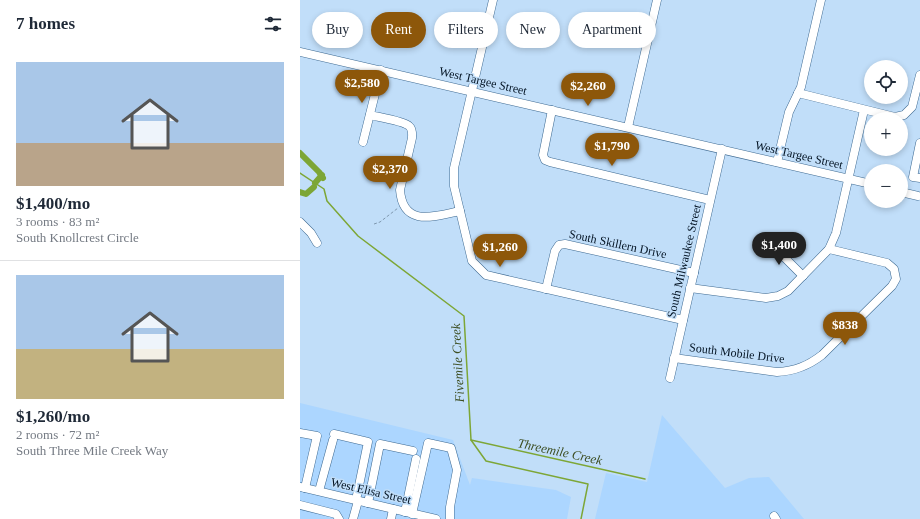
<!DOCTYPE html>
<meta charset="utf-8">
<style>
:root{--surface:#fff;--page:#f6f6f7;--text:#1f2937;--muted:#747a83;--line:#e0e1e3;--accent:#8d570a}
body{margin:0;font-family:"Times New Roman",serif;background:var(--page);color:var(--text);height:100vh;display:flex;flex-direction:column;font-size:15px;white-space:nowrap}
*{box-sizing:border-box;margin:0}
p{font-size:13px;color:var(--muted)}
.icon{flex:none;width:22px;height:22px;fill:none;stroke:currentColor;stroke-width:2;stroke-linecap:round;stroke-linejoin:round}
.map{position:relative;flex:1;overflow:hidden}
.drawer{display:flex;flex-direction:column;background:var(--surface);width:300px}
.drawer>*{flex:none}
.guide{position:absolute;left:12px;top:12px;width:380px;height:36px;display:flex;gap:8px}
.buttons{position:absolute;left:564px;top:60px;display:grid;gap:8px}
.buttons a{display:grid;place-items:center;width:44px;height:44px;border-radius:50%;background:var(--surface);box-shadow:0 2px 6px #0003;font-size:20px}
.price{position:absolute;translate:-50% -34px;padding:0 9px;border-radius:14px;background:var(--accent);color:#fff;font-size:13px;line-height:26px;filter:drop-shadow(0 1px 2px #0008)}
.price::after{content:'';position:absolute;left:50%;top:24px;width:12px;height:9px;margin-left:-6px;background:inherit;clip-path:polygon(0 0,100% 0,50% 100%)}
.price.current{background:#222;color:#fff}
ul{padding:0;list-style:none}
li{display:grid;align-content:center;gap:8px;height:212px;padding:0 16px}
li+li{border-top:1px solid var(--line)}
li span{display:grid;place-items:center;height:124px;border-radius:0px;color:#555}
li>.icon{margin-inline-start:auto}
span .icon{width:72px;height:72px;fill:#fffc;stroke-width:1}
li b{font-size:17px}
h2{display:flex;justify-content:space-between;align-items:center;height:48px;padding:0 16px;font-size:17px}
.tag{padding:0 14px;border-radius:18px;background:var(--surface);box-shadow:0 2px 6px #0003;font-size:14px;line-height:36px}
.tag.current{background:var(--accent);color:#fff}
main{display:flex;flex:1;min-height:0}
.map>svg:first-child{display:block}
.built{fill:#acd6ff}
.lines{fill:none;stroke-linecap:round;stroke-linejoin:round}
.stream{stroke:#7da636;stroke-width:1.5}
.canal{stroke:#7da636;stroke-width:6}
.minor-casing{stroke:#3e6a92;stroke-width:9}
.path{stroke:#7f98af;stroke-width:1;stroke-dasharray:3 2;stroke-linecap:butt}
.minor{stroke:#fff;stroke-width:8}
.labels{text-anchor:middle;stroke-width:3;stroke-linejoin:round;paint-order:stroke}
.street-label{font-size:12px;fill:#021222;stroke:#c1def9}
.water-label{font-size:13px;font-style:italic;fill:#3d4e22;stroke:#c1def9}
</style>
<main>
<section class="drawer">
<h2>7 homes<svg class="icon" aria-label="filters" viewBox="0 0 24 24"><path d="M4 7h16M4 17h16"/><circle cx="9" cy="7" r="2"/><circle cx="15" cy="17" r="2"/></svg></h2>
<ul>
<li><span style="background:linear-gradient(#a9c7e8 65%,#b9a48a 0)"><svg class="icon" aria-label="home" viewBox="0 0 24 24"><path d="M3 11l9-7 9 7M6 9v11h12V9"/></svg></span><div><b>$1,400/mo</b><p>3 rooms · 83 m²</p><p>South Knollcrest Circle</p></div></li>
<li><span style="background:linear-gradient(#a9c7e8 60%,#c2b280 0)"><svg class="icon" aria-label="home" viewBox="0 0 24 24"><path d="M3 11l9-7 9 7M6 9v11h12V9"/></svg></span><div><b>$1,260/mo</b><p>2 rooms · 72 m²</p><p>South Three Mile Creek Way</p></div></li>
</ul>
</section>
<div class="map">
<svg width="620" height="519" viewBox="0 0 620 519">
<rect width="100%" height="100%" fill="#c1def9"/>
<g class="built">
<polygon points="0,403 153,440 170,485 172,478 256,490 271,497 267,519 0,519"/>
<polygon points="362,415 425,488 449,478 469,477 504,519 295,519 306,473 347,482"/>
</g>
<g class="lines">
<g class="stream">
<polyline points="0,173 24,189 27,201 58,236 164,316 171,440 186,461 288,484 281,519"/>
<polyline points="171,440 345,479"/>
</g>
<g class="canal">
<polyline points="0,153 19,172 23,178"/>
<polyline points="15,183 22,175"/>
<polyline points="0,192 6,194 14,187"/>
</g>
<defs>
<g id="minor">
<polyline points="193,0 154,168 154,186 172,261 186,275 383,320"/>
<polyline points="0,52 571,184"/>
<polyline points="498,93 595,117 604,115 612,107 620,75"/>
<polyline points="252,110 243,155 245,160 250,162 410,200"/>
<path d="M70,115c8,2 34,6 39,11 4,3 3,8 3,12l-12,52c3,38 35,26 60,21"/>
<polyline points="328,127 357,0"/>
<polyline points="63,142 81,70"/>
<polyline points="620,143 613,177 620,178"/>
<polyline points="477,162 489,112 501,87 521,0"/>
<polyline points="601,192 618,196"/>
<polyline points="0,222 11,233 17,243"/>
<polyline points="477,242 481,254 503,276"/>
<polyline points="390,288 466,298 478,296 488,291 529,249 536,233 564,110"/>
<polyline points="246,289 255,251 259,245 265,244 394,273"/>
<path d="M374,358l103,14c18,-1 31,-6 45,-17l70,-69 4,-7 -2,-10 -7,-6 -58,-14"/>
<polyline points="370,378 422,149"/>
<polyline points="0,433 17,436 5,488"/>
<polyline points="34,434 68,442 56,500"/>
<polyline points="0,487 136,519"/>
<polyline points="19,491 33,440"/>
<polyline points="68,503 80,444 113,451"/>
<polyline points="0,505 36,514 39,519"/>
<polyline points="105,512 116,459"/>
<polyline points="112,514 128,443 151,448 157,470 150,507 150,519"/>
<polyline points="474,516 476,519"/>
<polyline points="53,519 58,501"/>
<polyline points="91,519 93,509"/>
</g>
</defs>
<use href="#minor" class="minor-casing"/>
<g class="path">
<polyline points="74,224 80,222 98,208"/>
<polyline points="33,487 34,481"/>
<polyline points="44,490 45,484"/>
<polyline points="93,501 95,495"/>
</g>
<use href="#minor" class="minor"/>
</g>
<g class="labels">
<g class="street-label">
<text transform="translate(183 81) rotate(13)" y="4">West Targee Street</text>
<text transform="translate(499 155) rotate(13)" y="4">West Targee Street</text>
<text transform="translate(318 244) rotate(12)" y="4">South Skillern Drive</text>
<text transform="translate(384 261) rotate(-77)" y="4">South Milwaukee Street</text>
<text transform="translate(437 353) rotate(7)" y="4">South Mobile Drive</text>
<text transform="translate(71 491) rotate(13)" y="4">West Elisa Street</text>
</g>
<g class="water-label">
<text transform="translate(157 363) rotate(-93)" y="5">Fivemile Creek</text>
<text transform="translate(260 451) rotate(12)" y="5">Threemile Creek</text>
</g>
</g>
</svg>
<div class="buttons">
<a><svg class="icon" aria-label="locate" viewBox="0 0 24 24"><circle cx="12" cy="12" r="6"/><path d="M12 2v4M12 18v4M2 12h4M18 12h4"/></svg></a>
<a>+</a>
<a>−</a>
</div>
<b class="price" style="left:62px;top:104px">$2,580</b>
<b class="price" style="left:288px;top:107px">$2,260</b>
<b class="price" style="left:312px;top:167px">$1,790</b>
<b class="price" style="left:90px;top:190px">$2,370</b>
<b class="price current" style="left:479px;top:266px">$1,400</b>
<b class="price" style="left:200px;top:268px">$1,260</b>
<b class="price" style="left:545px;top:346px">$838</b>
<div class="guide">
<a class="tag">Buy</a>
<a class="tag current">Rent</a>
<a class="tag">Filters</a>
<a class="tag">New</a>
<a class="tag">Apartment</a>
</div>
</div>
</main>
